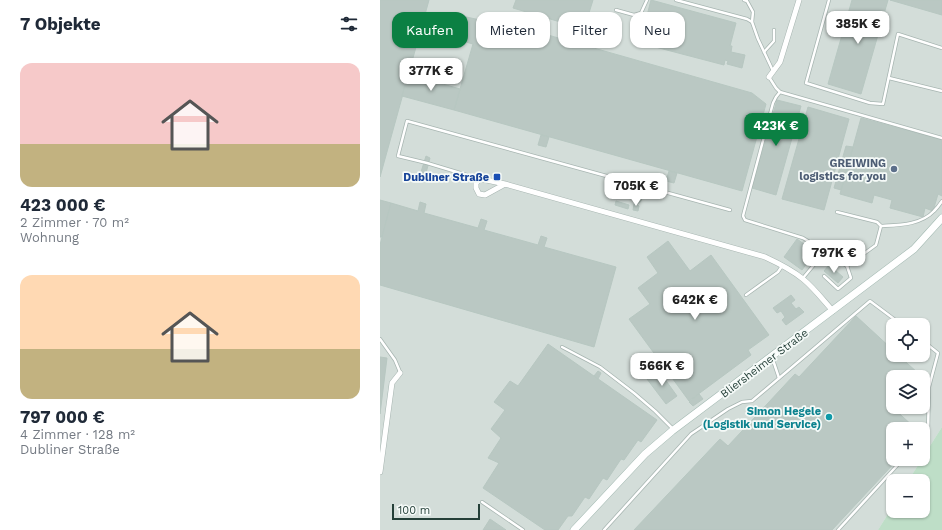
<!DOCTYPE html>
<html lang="de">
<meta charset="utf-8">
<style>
:root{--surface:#fff;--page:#f6f6f7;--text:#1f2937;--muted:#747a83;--accent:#0b8043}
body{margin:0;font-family:"Work Sans",sans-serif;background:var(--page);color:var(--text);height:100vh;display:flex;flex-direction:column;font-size:15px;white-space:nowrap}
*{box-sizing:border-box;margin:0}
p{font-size:13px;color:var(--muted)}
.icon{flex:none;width:22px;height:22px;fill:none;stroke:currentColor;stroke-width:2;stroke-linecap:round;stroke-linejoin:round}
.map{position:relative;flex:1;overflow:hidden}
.side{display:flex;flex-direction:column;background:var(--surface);width:380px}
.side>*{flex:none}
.banner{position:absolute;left:12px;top:12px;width:380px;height:36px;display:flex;gap:8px}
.fabs{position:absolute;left:506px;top:318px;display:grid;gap:8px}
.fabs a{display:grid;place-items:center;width:44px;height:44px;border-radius:8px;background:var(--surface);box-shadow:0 1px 3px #0004;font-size:20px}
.scale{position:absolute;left:12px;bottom:10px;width:88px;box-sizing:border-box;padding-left:4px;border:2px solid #243f38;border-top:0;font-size:11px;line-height:14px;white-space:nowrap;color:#243f38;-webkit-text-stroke:3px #f5faf8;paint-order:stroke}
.price{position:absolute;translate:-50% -34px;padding:0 9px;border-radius:8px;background:#fff;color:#222;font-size:13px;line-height:26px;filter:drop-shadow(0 1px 2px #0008)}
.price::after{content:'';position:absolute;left:50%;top:24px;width:12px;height:9px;margin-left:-6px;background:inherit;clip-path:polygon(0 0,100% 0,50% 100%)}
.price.on{background:var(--accent);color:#fff}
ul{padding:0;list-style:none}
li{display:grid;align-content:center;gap:8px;height:212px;padding:0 20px}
li span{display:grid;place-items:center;height:124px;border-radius:12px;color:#555}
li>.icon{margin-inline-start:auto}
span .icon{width:72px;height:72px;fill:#fffc;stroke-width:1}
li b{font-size:17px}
h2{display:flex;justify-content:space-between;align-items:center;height:48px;padding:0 20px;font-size:17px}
.chip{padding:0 14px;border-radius:12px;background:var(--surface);box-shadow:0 1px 3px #0004;font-size:14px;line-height:36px}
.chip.on{background:var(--accent);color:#fff}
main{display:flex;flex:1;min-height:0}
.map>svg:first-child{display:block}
.built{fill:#d3ddd9;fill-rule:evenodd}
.green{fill:#bedec7}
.building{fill:#bac8c3;stroke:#b7c7c1}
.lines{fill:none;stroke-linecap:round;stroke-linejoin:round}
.lane-casing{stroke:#a7b5b1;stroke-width:4}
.street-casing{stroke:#a7b5b1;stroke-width:6}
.secondary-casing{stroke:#a3b9b2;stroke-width:8}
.lane{stroke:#fff;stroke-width:2.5}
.street{stroke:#fff;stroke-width:5}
.secondary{stroke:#fff;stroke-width:7}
.service-dot{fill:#5c6f8a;stroke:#f5faf8;stroke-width:1.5}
.transit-dot{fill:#1a4fb4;stroke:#f5faf8;stroke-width:1.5}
.culture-dot{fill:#0f9aa8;stroke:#f5faf8;stroke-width:1.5}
.labels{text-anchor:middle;stroke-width:3.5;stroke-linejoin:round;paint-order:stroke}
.service-label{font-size:11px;font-weight:bold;fill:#4e5e75;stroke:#f5faf8;text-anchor:end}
.transit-label{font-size:11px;font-weight:bold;fill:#164399;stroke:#f5faf8;text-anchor:end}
.street-label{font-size:11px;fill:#243f38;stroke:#f5faf8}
.culture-label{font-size:11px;font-weight:bold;fill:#0d838f;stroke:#f5faf8;text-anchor:end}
</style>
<main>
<section class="side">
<h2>7 Objekte<svg class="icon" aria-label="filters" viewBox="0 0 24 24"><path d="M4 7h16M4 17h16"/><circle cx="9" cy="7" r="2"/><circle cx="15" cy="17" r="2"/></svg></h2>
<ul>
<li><span style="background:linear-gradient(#f6c9c9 65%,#c2b280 0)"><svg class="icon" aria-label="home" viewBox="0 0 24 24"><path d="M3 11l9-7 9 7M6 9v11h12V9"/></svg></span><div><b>423 000 €</b><p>2 Zimmer · 70 m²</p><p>Wohnung</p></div></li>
<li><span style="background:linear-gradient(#ffd9b3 60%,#c2b280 0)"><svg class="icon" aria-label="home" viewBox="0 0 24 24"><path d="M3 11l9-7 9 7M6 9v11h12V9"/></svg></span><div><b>797 000 €</b><p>4 Zimmer · 128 m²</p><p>Dubliner Straße</p></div></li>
</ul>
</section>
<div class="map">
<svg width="562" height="530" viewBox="0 0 562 530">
<rect width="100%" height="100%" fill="#e5edea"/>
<path class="built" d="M0,0h562v427l-19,30v-28h-30v30h29l-14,22h-15v25l-15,24h-498zM513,325h30v30h-30zM513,377h30v30h-30z"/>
<polygon class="green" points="562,427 562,530 498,530 513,506 513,511 543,511 543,481 528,481 542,459 543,459 543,457"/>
<g class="building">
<polygon points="0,0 49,0 0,177"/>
<polygon points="136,0 213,0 204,29 133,8"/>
<polygon points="271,0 356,23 350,46 352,46 351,52 365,55 362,68 347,64 348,61 345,60 344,65 260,43"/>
<polygon points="472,0 508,0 481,94 448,84"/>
<polygon points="510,0 562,0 562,15"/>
<polygon points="82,16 100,20 101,16 372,93 386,104 362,191 74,110 93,44 75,39"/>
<polygon points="28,74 80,89 74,110 22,96"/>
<polygon points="397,100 421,106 396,195 372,188"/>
<polygon points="428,107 469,119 444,210 402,199"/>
<polygon points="481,118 562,140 562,196 558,194 553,211 545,208 543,217 510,208 512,200 494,195 492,203 460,194"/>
<polygon points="161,135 169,137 166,147 158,145"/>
<polygon points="466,146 473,147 461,190 454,188"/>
<polygon points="46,156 50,158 46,173 41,172"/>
<polygon points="289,171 297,173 294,183 286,181"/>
<polygon points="40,172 49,174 48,174 48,178 39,175 40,175"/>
<polygon points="40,176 45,177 44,182 39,181"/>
<circle cx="257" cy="199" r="4.5"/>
<polygon points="0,200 11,203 2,237 0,237"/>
<polygon points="236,201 249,205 248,209 235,205"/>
<polygon points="40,202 46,204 44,213 98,228 101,219 107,221 104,230 158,245 161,236 167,238 164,247 236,267 214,347 0,285 0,245 11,203 38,211"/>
<polygon points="255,203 257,204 257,205 259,206 258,211 253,210 254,204 255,205"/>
<polygon points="417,239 435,252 422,270 404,257"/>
<polygon points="288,241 310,271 331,255 389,335 368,350 371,355 309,401 249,319 270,304 258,288 278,273 267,257"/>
<polygon points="449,265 463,277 458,283 444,271"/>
<polygon points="411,295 415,300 411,303 416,309 419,307 424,312 406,325 402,320 405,317 401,311 397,313 393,308"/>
<polygon points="476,316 513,350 513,355 518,355 538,373 535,377 513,377 513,400 509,404 536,429 513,429 513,459 518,459 452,530 254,530 340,439 348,446 415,374 419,377"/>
<polygon points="168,344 277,420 261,442 258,440 244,460 241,459 227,480 223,478 209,499 205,497 192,516 188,516 178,530 165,530 103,488 119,463 108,458 121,438 111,429 125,410 114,402 130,381 138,386"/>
<polygon points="0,357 7,358 0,414"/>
<polygon points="218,371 221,373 218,379 214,376"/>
<polygon points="279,371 297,396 286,404 267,379"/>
<polygon points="319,394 323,399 313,406 309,402"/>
<polygon points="110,519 126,530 103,530"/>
</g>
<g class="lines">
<defs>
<g id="lane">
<polyline points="296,0 367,19 372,22 378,39 393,71"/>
<polyline points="364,0 367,1 373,12 372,22"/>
<polyline points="449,0 426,83 490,103 503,104 518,34 562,48"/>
<polyline points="236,10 254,15 261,13 267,0"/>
<polyline points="384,52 394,41 394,30"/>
<polyline points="389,77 396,88 400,92 562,138"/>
<polyline points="509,78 562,91"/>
<polyline points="400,92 396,97 393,103 364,212 363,216 365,220 423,238 433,244 445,257"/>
<polyline points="100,179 47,163 18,156 27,121 350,210"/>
<path d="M501,226c18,-1 40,-1 53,-15 3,-3 6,-7 8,-10"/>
<polyline points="444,276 458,289 471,278 467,266"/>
<polyline points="423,278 438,260 445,257 450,256 467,266 496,245 501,226 497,222 457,212"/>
<polyline points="366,295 398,272 402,266"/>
<polyline points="0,339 15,360 20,372"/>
<polyline points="543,341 558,353 549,387 548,432 543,438"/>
<polyline points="182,347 220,367 254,393 275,411 293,429"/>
<polyline points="392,357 399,378"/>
<polyline points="102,502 143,530"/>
<polyline points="224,530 311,434 348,409 362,402 372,401 490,301 522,325"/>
<polyline points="458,530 523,459"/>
</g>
<g id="street">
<polyline points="389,77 400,62 419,0"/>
<path d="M125,184l-20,11 -6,-1 -3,-6v-5l3,-3 3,-1 23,5 260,73c13,6 27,13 38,22 11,9 20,21 30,32"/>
<polyline points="0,472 12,383 20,373"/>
</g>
<polyline id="secondary" points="194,530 265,454 292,431 534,249 562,218"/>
</defs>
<use href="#lane" class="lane-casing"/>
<use href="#street" class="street-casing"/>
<use href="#secondary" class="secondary-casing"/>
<use href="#lane" class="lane"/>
<use href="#street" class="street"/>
<use href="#secondary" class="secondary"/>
</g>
<circle class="service-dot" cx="514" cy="169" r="4"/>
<rect class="transit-dot" x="113" y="173" width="8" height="8" rx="2"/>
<circle class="culture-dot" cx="449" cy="417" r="4"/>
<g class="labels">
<g class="service-label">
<text x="506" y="167">GREIWING<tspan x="506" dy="13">logistics for you</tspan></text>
</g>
<g class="transit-label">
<text x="109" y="181">Dubliner Straße</text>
</g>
<g class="street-label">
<text transform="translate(384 363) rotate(-37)" y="4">Bliersheimer Straße</text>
</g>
<g class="culture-label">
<text x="441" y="415">Simon Hegele<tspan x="441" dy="13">(Logistik und Service)</tspan></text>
</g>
</g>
</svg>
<div class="fabs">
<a><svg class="icon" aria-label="locate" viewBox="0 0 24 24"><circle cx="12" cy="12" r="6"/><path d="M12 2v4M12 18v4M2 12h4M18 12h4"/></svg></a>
<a><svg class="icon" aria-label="layers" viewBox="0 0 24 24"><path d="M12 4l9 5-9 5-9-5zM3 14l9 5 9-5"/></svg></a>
<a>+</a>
<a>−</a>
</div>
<div class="scale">100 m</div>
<b class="price" style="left:478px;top:45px">385K €</b>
<b class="price" style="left:51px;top:92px">377K €</b>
<b class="price on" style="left:396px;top:147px">423K €</b>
<b class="price" style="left:256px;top:207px">705K €</b>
<b class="price" style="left:454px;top:274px">797K €</b>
<b class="price" style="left:315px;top:321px">642K €</b>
<b class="price" style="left:282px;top:387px">566K €</b>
<div class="banner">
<a class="chip on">Kaufen</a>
<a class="chip">Mieten</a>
<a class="chip">Filter</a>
<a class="chip">Neu</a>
</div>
</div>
</main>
